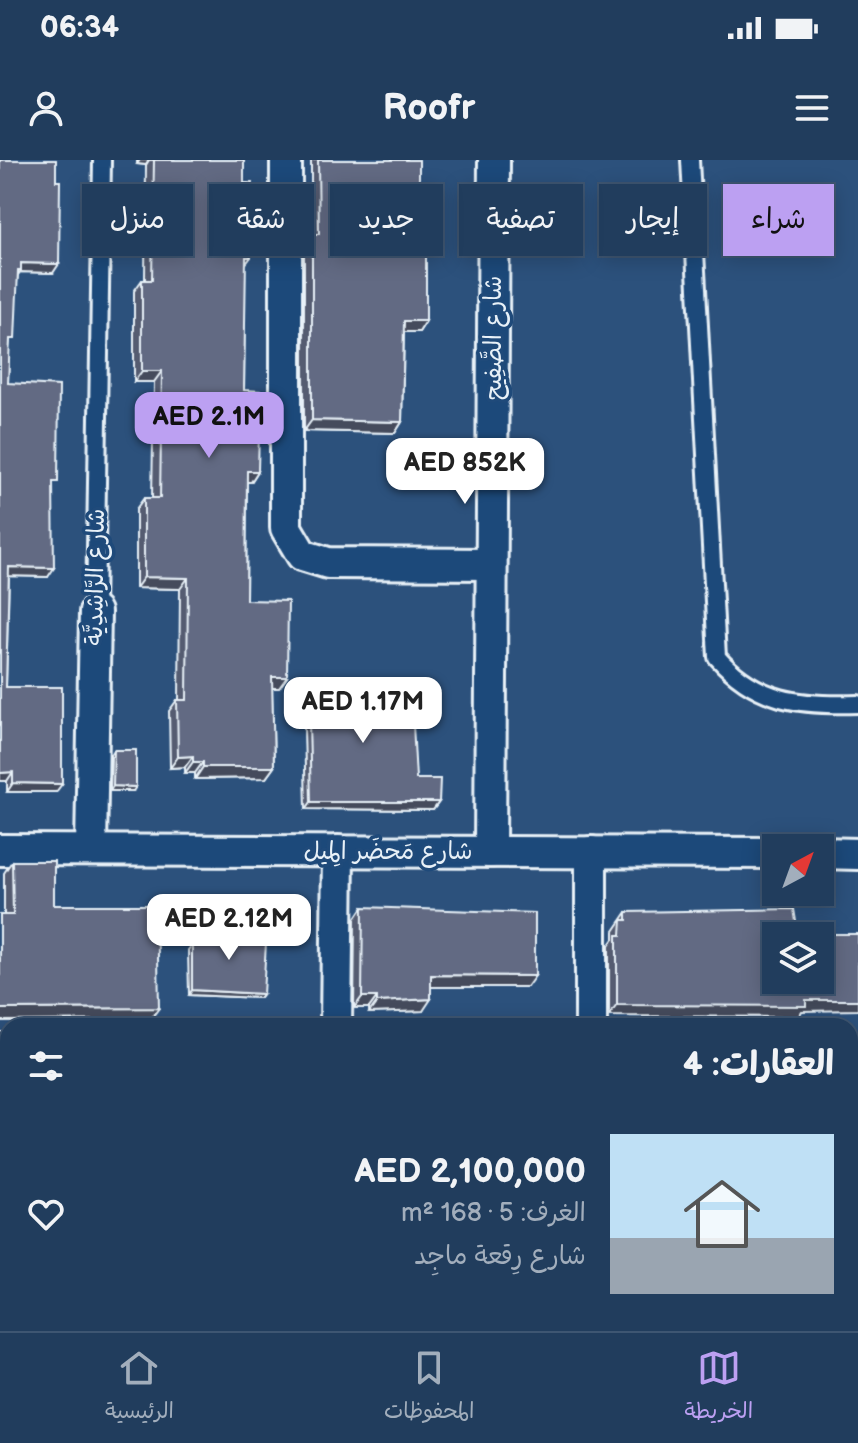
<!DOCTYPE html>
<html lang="ar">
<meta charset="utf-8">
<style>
:root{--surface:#213d5d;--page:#294463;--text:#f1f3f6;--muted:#a2aebc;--line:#3e5672;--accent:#bca0f2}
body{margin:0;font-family:"Balsamiq Sans","Playpen Sans Arabic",sans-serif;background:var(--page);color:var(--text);direction:rtl;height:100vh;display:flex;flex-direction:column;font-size:30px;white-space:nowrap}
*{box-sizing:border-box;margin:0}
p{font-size:26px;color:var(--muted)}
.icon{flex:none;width:44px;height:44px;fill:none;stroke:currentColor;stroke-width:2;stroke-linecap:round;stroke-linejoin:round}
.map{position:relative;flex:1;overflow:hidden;direction:ltr}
.panel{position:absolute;left:0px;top:858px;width:858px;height:314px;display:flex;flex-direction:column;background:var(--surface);border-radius:24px 24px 0 0;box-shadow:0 4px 20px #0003,0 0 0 2px var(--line);direction:rtl}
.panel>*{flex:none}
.banner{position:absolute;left:24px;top:24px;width:810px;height:72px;direction:rtl;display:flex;gap:16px}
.needle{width:52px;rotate:41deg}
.controls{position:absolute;left:762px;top:674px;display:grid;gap:16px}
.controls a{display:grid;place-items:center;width:72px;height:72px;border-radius:0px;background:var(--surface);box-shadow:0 4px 20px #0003,0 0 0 2px var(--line);font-size:40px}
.price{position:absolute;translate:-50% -68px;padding:0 18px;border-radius:16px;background:#fff;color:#222;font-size:26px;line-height:52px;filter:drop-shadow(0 2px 4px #0008)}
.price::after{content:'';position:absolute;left:50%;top:48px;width:24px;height:18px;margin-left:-12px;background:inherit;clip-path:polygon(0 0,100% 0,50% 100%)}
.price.active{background:var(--accent);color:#111}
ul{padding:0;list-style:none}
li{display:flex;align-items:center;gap:24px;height:200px;padding:0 24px}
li+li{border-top:2px solid var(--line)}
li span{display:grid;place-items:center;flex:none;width:224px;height:160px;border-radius:0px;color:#555}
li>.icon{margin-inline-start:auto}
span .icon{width:96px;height:96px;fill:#fffc;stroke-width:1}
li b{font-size:34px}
h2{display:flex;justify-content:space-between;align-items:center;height:96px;padding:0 24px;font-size:34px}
.pill{padding:0 28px;border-radius:0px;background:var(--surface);box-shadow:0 4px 20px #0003,0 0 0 2px var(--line);font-size:28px;line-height:72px}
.pill.active{background:var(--accent);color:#111}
.status{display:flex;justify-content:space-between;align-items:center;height:56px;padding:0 40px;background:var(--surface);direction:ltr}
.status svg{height:22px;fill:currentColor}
header{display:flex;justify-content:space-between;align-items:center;height:104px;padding:0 24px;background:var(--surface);font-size:36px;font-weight:700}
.menu{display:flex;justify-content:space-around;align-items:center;height:112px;border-top:2px solid var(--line);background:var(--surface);font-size:22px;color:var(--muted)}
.menu a{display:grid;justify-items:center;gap:4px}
.menu .active{color:var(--accent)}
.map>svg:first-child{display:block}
.grass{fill:url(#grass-dots);stroke:#a2b7bd;stroke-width:2}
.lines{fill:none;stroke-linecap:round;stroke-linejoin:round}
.lane-casing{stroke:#e8f1f8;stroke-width:22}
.street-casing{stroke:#e8f1f8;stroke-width:36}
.secondary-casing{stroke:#e8f1f8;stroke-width:48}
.lane{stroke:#1f4a7a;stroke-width:16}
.street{stroke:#1f4a7a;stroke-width:30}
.secondary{stroke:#1f4a7a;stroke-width:42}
.wall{fill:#545c71;stroke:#e8f1f8;stroke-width:2}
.shaded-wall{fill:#454b5c;stroke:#e8f1f8;stroke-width:2}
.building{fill:#626b83;stroke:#e8f1f8;stroke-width:2;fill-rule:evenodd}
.labels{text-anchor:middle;stroke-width:7;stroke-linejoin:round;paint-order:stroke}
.street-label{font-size:24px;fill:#e8f1f8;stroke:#1f4a7a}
</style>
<div class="status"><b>06:34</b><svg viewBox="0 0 49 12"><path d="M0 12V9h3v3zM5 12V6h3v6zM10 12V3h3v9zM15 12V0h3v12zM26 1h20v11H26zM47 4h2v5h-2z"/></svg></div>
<header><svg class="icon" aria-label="menu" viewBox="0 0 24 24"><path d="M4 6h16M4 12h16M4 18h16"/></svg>Roofr<svg class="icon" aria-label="person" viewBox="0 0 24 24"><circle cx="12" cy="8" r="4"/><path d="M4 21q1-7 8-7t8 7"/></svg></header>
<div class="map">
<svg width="858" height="1171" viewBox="0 0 858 1171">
<defs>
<pattern id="grass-dots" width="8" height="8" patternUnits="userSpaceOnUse" patternTransform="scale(2)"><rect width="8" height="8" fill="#5b7d82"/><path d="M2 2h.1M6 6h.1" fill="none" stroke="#526569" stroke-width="1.8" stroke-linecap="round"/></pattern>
</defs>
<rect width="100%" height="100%" fill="#2c517c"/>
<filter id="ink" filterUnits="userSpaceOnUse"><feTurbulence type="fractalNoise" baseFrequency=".0125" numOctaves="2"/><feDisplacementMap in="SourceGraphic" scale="16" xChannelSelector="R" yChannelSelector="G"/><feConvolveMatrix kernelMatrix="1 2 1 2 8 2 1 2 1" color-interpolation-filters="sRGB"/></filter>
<g filter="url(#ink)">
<polygon class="grass" points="858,1159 858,1171 0,1171 0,1164 850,1164"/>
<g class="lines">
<defs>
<g id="lane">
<path d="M690,0l27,497c40,45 83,49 141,47"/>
<polyline points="95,452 102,0"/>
</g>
<g id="street">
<polyline points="286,0 286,368 302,395 328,403 491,404"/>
<polyline points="0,690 776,693"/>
<polyline points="91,690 95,452"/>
<polyline points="490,692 494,0"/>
<polyline points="820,693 858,694"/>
<polyline points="336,866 338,691"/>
<polyline points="591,866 591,692"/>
<polyline points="0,889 8,889"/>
<polyline points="850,899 858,899"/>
<polyline points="0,1077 8,1077"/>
<polyline points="850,1088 858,1088"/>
</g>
<g id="secondary">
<polyline points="0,1142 8,1142"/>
<polyline points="850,1145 858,1145"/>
</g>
</defs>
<use href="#lane" class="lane-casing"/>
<use href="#street" class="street-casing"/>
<use href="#secondary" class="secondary-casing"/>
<use href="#lane" class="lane"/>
<use href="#street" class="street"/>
<use href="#secondary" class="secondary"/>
</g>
<g class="wall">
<polygon points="0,0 53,113 20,112 18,115 9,188 8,223 53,329 48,417 9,416 6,527 56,632 7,632 7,621 0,621"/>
<polygon points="137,0 244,0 244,23 251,97 245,105 244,230 258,311 251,322 247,322 246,440 287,517 279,528 272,528 274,607 266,618 195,619 195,613 185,613 185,607 170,608 169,551 177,540 179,540 180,429 136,428 136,349 144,338 152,338 154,222 134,222 134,131 142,120 145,120 146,5 137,4"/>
<polygon points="311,0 419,0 419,76 426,161 419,172 404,172 402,262 395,273 304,271 304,85 311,75"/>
<polygon points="308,521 390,534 407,564 416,619 439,642 433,650 306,649 303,528"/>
<polygon points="114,590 133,631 110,631 111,595"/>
<polygon points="12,701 54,745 150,860 0,861 0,755 4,755 4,713"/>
<polygon points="363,747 527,827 431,827 423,851 369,853 369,848 354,848 355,759"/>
<polygon points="627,752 802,851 798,857 609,856 609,786 614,779 614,771"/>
<polygon points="207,765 251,782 263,834 260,838 189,835 188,790 192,785 203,786 204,770"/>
</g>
<g class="shaded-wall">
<polygon points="140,0 149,0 146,5 137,4"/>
<polygon points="21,103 59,104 53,113 20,112 15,119"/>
<polygon points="404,161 426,161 419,172 396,172"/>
<polygon points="142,211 162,211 154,222 134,222"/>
<polygon points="312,260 402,262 395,273 304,271"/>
<polygon points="247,311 258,311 251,322 239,322"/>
<polygon points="9,407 54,408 48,417 3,416"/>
<polygon points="144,417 188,418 180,429 136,428"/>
<polygon points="272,517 287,517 279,528 264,528"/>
<polygon points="193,596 185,607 170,608 178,597"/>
<polygon points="193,602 203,602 195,613 185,613"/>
<polygon points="203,607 274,607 266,618 195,619"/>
<polygon points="13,612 7,621 0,621 0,613"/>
<polygon points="13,623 62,624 56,632 7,632"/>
<polygon points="113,626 136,627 133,631 110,631"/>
<polygon points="311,642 439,642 433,650 306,649"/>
<polygon points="431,815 535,816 527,827 423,827"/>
<polygon points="192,830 263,834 260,838 189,835"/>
<polygon points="362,837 377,837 369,848 354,848"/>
<polygon points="431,839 423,851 369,853 377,842"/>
<polygon points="806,840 858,840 858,850 802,851 798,857 609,856 617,845"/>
<polygon points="159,848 150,860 0,861 0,849"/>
<rect x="850" y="1020" width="8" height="16"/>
<polygon points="0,1030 8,1030 7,1041 0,1041"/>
</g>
<g class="building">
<polygon points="0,0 56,0 56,21 60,21 59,104 21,103 21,110 18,110 15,179 10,179 8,223 59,226 58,322 53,322 54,408 9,407 6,527 62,527 62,624 13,623 13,612 0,613"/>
<polygon points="154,0 244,0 244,23 252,23 251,97 246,97 244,230 260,231 258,311 247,311 246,440 288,441 287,517 272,517 274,607 203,607 203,602 193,602 193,596 178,597 177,540 187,540 188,418 144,417 144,338 160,338 162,211 142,211 142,120 152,120"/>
<polygon points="318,0 419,0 419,76 426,76 426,161 404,161 402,262 312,260 312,74 319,74"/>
<polygon points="389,519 390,534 406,534 407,564 413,564 416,619 440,619 439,642 311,642 308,521"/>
<polygon points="114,590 136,590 136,627 113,626"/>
<polygon points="12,701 54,701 54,745 157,745 159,848 0,849 0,755 13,755"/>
<polygon points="363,747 535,753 535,816 431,815 431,839 377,842 377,837 362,837"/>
<path d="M794,749l4,25h60v66h-52v6l-189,-1v-70h4l1,-15h5v-8zM776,776h44v44h-44z"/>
<polygon points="207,765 252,767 251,782 266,783 263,834 192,830 192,785 206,786"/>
<polygon points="858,921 858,1020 850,1020 850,922"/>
<rect x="0" y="929" width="8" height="101"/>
</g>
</g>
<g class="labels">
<g class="street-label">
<text transform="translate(493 178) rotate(-90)" y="8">شارع الصَّفِيح</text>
<text transform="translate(95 417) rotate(-89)" y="8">شارع الرَّاشِدِيَّة</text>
<text x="388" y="699">شارع مَحضَر المِيل</text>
</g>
</g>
</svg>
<div class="controls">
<a><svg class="needle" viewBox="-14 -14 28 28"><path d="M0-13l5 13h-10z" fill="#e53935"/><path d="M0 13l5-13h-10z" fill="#a2aebc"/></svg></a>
<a><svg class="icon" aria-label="layers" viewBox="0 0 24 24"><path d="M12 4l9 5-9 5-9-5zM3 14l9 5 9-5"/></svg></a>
</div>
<b class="price active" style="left:209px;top:300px">AED 2.1M</b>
<b class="price" style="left:465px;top:346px">AED 852K</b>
<b class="price" style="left:363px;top:585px">AED 1.17M</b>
<b class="price" style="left:229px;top:802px">AED 2.12M</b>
<div class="banner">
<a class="pill active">شراء</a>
<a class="pill">إيجار</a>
<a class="pill">تصفية</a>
<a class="pill">جديد</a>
<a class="pill">شقة</a>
<a class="pill">منزل</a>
</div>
<section class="panel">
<h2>العقارات: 4<svg class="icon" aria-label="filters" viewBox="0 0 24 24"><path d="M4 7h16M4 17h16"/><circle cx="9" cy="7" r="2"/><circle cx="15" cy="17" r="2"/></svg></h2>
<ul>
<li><span style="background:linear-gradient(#bfe0f5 65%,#9aa5b1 0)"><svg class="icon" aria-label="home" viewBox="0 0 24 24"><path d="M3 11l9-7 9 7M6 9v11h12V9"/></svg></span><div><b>AED 2,100,000</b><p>الغرف: 5 · 168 m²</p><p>شارع رِقعة ماجِد</p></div><svg class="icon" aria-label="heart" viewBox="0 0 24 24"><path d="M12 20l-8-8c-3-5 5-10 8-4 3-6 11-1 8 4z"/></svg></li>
</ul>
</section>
</div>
<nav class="menu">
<a class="active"><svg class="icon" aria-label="map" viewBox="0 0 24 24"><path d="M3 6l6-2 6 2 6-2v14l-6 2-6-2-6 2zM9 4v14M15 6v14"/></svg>الخريطة</a>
<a><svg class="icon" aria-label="saved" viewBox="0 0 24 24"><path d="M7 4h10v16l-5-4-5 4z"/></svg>المحفوظات</a>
<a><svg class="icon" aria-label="home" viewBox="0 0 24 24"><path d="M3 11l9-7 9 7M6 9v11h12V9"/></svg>الرئيسية</a>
</nav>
